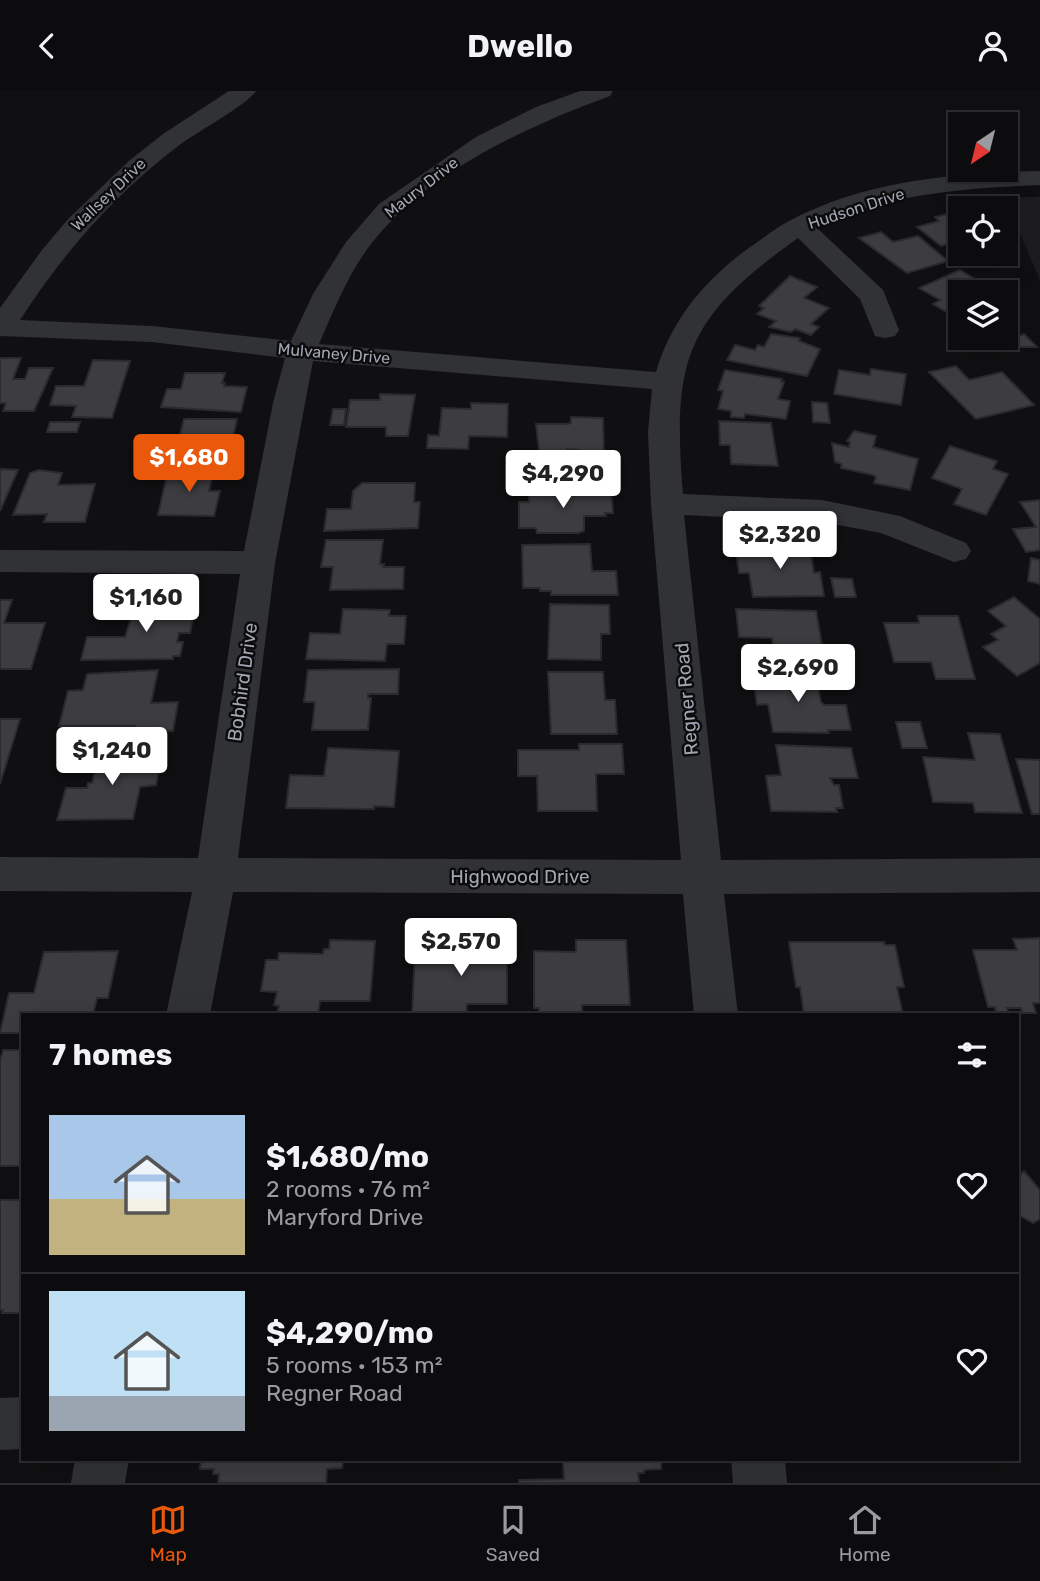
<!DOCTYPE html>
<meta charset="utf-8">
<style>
:root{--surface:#0c0c0e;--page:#1a1a1c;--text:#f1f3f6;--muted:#9a9b9e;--line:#2c2c2e;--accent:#ea580c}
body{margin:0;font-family:Rubik,sans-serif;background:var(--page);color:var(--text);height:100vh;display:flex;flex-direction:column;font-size:26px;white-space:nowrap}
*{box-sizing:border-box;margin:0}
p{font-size:23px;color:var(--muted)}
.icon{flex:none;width:38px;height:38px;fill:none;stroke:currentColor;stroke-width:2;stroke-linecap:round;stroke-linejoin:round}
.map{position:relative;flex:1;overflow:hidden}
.side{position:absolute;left:21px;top:922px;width:998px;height:448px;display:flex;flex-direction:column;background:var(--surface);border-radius:0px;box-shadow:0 7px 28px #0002,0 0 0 2px var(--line)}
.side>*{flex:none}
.needle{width:46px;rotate:215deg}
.fabs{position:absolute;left:948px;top:21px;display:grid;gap:14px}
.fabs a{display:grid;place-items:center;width:70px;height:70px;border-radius:0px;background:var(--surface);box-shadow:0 7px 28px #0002,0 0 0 2px var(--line);font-size:35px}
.price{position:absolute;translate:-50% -60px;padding:0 16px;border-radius:7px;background:#fff;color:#222;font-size:23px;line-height:46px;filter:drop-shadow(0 2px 4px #0008)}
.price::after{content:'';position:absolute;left:50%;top:42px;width:21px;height:16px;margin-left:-10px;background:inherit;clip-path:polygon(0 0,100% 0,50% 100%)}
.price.on{background:var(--accent);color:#fff}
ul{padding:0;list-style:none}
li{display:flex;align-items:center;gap:21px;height:175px;padding:0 28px}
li+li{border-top:2px solid var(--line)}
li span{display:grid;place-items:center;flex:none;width:196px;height:140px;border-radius:0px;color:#555}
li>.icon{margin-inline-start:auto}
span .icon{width:84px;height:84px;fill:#fffc;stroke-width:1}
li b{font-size:30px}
h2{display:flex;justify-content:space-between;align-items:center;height:84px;padding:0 28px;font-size:30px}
header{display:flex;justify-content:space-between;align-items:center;height:91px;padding:0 28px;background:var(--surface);font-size:32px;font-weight:700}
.tabs{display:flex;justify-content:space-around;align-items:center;height:98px;border-top:2px solid var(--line);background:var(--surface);font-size:19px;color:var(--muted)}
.tabs a{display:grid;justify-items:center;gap:4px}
.tabs .on{color:var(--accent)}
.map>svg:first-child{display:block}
.built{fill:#1d1c1e}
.building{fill:#3d3d41;stroke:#2b2a2d;stroke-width:2}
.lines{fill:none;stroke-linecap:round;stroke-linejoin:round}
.minor{fill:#313236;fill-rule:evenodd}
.labels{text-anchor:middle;stroke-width:5;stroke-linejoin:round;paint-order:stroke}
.far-street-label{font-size:16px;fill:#a2a5b2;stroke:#0b0b0c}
.street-label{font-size:19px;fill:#a2a5b2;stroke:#0b0b0c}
</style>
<header><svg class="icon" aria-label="back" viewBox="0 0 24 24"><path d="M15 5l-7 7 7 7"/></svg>Dwello<svg class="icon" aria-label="person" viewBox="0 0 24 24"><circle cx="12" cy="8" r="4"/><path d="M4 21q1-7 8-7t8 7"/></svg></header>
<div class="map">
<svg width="1040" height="1392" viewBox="0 0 1040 1392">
<rect width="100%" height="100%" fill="#101012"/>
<polygon class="built" points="1004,106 1040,106 1040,189"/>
<g class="building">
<polygon points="960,120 961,149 941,155 917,136 939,130 935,126"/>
<polygon points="881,141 893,151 918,145 948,170 907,182 859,147"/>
<polygon points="960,179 978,190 966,196 974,201 982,197 990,201 961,201 960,229 933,213 940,209 919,197"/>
<polygon points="790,185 817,196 804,207 829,217 811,233 819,236 811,244 795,238 791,241 769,236 776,230 757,223 764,217 759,215"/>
<polygon points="771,243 800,247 799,250 820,258 807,285 727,269 735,254 755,259 758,254 764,256"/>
<polygon points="1024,243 1037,256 1014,256 1014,247"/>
<polygon points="0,267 21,267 13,288 25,288 29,277 53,277 34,320 3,320 6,312 0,312"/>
<polygon points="93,269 130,270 112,327 72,326 76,315 50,314 56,295 84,295"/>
<polygon points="956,275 969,289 1002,281 1034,314 976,328 929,281"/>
<polygon points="871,278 906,283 901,314 834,303 839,279 870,284"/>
<polygon points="725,279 782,288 781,291 784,291 778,308 790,310 786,328 745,323 744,327 731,326 731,320 718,318 723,300 718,299"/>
<polygon points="185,282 225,282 222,292 225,292 224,295 247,296 241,321 161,316 167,298 181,298"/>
<polygon points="380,303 415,304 408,345 386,345 386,336 346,336 350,309 380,309"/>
<polygon points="812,311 827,312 830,332 813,331"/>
<polygon points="471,312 508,313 507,346 469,345 468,358 427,357 428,344 439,345 442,317 471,318"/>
<polygon points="333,318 346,318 344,334 330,334"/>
<polygon points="571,326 603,327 604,371 578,371 578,359 567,358 568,368 540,368 536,333 567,333 571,332"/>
<polygon points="184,328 237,328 232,351 222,351 218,371 153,370 158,352 175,352 179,348"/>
<polygon points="719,330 771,332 778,375 731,373 730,354 720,354"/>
<polygon points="50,331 80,331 77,341 47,341"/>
<polygon points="854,340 876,345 873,356 918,368 910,399 874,392 876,386 873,384 841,377 842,373 835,371 832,352 849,356 850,351 847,350"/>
<polygon points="950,355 997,370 993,378 1008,383 986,424 954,413 962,398 932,387"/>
<polygon points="0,378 18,379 0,420"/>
<polygon points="39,379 62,382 58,394 95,393 85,431 44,431 47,423 13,424 30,382"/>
<polygon points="168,379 214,379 209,400 220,400 214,425 158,424"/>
<polygon points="362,392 415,392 414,411 420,411 418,437 324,440 327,418 351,418 353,400"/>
<polygon points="536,399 611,399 613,422 605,422 606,425 584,425 584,440 578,442 537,442 536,437 519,437 519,411 529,411 529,400"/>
<polygon points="1040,409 1040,459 1026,461 1013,438 1036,436 1020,411"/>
<polygon points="326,449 383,449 380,473 384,473 383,476 404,476 403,498 330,499 333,476 321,476"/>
<polygon points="590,453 592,480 616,480 618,504 551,504 551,500 540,500 540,497 523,497 522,454"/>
<polygon points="735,455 810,457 814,482 820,481 824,505 753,506 749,482 739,482"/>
<polygon points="1031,467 1040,469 1040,493 1028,490"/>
<polygon points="831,487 852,488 856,506 835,506"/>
<polygon points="1014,506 1040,528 1040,572 1017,585 983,556 998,549 991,543 1006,535 988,520"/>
<polygon points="0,509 12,509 4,532 45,532 31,578 0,578"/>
<polygon points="136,512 196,512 190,542 179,542 177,551 183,551 180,565 173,565 173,568 81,569 87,546 125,546"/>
<polygon points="550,513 609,514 610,543 601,543 601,569 548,568"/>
<polygon points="343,518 390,519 389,525 406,525 404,553 387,553 385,570 306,568 310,542 340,543"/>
<polygon points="736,518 816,520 825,571 775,568 772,547 739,546"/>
<polygon points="918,525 958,525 975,588 936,588 931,571 894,571 884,532 919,532"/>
<polygon points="399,578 398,603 368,603 368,607 371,607 368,639 312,639 315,611 304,611 308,579"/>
<polygon points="158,579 151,612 178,611 173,640 134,640 135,635 59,635 68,600 83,599 87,583"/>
<polygon points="548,581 603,581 605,609 615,609 617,643 551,643"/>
<polygon points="752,582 815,582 821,611 824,614 846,614 851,639 828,639 829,642 773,641 768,613 757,614"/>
<polygon points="0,628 20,628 0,693"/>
<polygon points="896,631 920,631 927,657 902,657"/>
<polygon points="968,642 1000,643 1022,722 975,721 973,712 933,711 923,666 975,669"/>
<polygon points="579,653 622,653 624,683 596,683 597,720 538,720 537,685 518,685 518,659 579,659"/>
<polygon points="776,654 851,657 858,687 830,687 834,694 839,694 843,717 836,717 837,721 771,720 766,685 781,684"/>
<polygon points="328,657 399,660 394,716 374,715 374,718 286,717 290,684 324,685"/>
<polygon points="100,661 163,661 156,694 140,696 133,728 57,729 66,697 87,697 88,692 92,692"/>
<polygon points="1016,668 1040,669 1040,723 1032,723"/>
<polygon points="1040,847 1040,912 1033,912 1036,922 1022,922 1021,917 1007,917 1008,921 996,922 995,916 988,916 973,859 1017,859 1013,848"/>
<polygon points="457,848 507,848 507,913 467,913 466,924 412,924 415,861 456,860"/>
<polygon points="330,849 375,850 370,910 320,910 318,924 277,924 279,915 274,914 277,901 261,900 266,869 278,869 279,862 323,863 324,858 329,858"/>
<polygon points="576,849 626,849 630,914 582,914 582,924 539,924 539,917 534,917 534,860 576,861"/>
<polygon points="789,851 884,851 885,854 895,854 904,896 897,896 903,924 804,924 800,896 796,896"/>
<polygon points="118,860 108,907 97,907 93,924 23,924 23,947 21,942 0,942 9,902 34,902 44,861"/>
<polygon points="3,959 23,959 23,1082 23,1075 0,1075 0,970"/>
<polygon points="1024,1080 1040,1099 1040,1128 1033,1132 1017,1123 1017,1087"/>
<polygon points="0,1109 23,1109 22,1222 2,1222 3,1219 0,1219"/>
<polygon points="201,1368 325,1368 343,1370 342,1377 327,1378 326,1392 218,1392 219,1383 213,1383 214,1378 200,1378"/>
<polygon points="567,1368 661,1368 661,1378 644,1379 644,1382 638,1382 639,1392 519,1392 519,1389 564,1388 563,1371"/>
</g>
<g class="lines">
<g class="minor">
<path d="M229,0h27c-9,14 -61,42 -78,55 -64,49 -115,107 -158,174l132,6 139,15 22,-47 33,-52 33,-38 97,-67 60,-30 44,-16h33l-3,5c-84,31 -182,75 -239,148 -23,30 -37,66 -52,100l337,28c15,-51 48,-91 90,-122 15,-10 29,-22 45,-30 75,-40 165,-47 249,-49v14c-76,3 -154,9 -224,42l67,63 16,40 -4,6 -10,2 -10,-2 -15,-37 -62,-61c-112,80 -126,120 -115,256l139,6 78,16 66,27 5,8 -5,8 -12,3 -73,-29 -59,-11 -138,-7 37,345 319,-2v34l-316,2 14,121h-44l-11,-121 -450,-2 -23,123h-44l26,-123 -192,-1v-34l198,1 42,-284 -240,-2v-22l244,1 29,-148 12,-45 -133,-16 -152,-6v-28l42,-58 27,-32 61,-58 33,-26zM313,270l339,28 -4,43 3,72 30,356 -443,-2 37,-295z"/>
<polygon points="23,1306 23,1358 0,1359 0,1307"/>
<polygon points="75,1368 129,1368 125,1392 71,1392"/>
<polygon points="731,1368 785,1368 787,1392 733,1392"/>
</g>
</g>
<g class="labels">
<g class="far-street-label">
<text transform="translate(421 96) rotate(-38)" y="6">Maury Drive</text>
<text transform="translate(108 103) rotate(-44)" y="6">Wallsey Drive</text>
<text transform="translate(856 117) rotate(-18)" y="6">Hudson Drive</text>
<text transform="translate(334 262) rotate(5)" y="6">Mulvaney Drive</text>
</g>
<g class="street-label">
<text transform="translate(242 591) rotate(-82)" y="7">Bobhird Drive</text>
<text transform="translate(686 608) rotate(-95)" y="7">Regner Road</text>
<text x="520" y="792">Highwood Drive</text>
</g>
</g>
</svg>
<div class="fabs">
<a><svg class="needle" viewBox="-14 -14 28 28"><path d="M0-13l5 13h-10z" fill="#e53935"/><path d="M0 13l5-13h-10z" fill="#9a9b9e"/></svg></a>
<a><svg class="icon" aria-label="locate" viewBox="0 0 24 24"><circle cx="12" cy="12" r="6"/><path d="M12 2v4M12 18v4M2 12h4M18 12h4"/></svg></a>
<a><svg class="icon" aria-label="layers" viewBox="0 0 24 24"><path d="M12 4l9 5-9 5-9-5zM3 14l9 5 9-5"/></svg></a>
</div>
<b class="price on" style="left:189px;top:403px">$1,680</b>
<b class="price" style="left:563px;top:419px">$4,290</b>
<b class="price" style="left:780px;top:480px">$2,320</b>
<b class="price" style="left:146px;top:543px">$1,160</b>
<b class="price" style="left:798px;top:613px">$2,690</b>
<b class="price" style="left:112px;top:696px">$1,240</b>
<b class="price" style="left:461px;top:887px">$2,570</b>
<section class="side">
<h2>7 homes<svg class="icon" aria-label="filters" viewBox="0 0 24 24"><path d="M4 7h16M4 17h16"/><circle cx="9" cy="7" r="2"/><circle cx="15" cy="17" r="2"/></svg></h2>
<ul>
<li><span style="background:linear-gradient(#a9c7e8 60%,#c2b280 0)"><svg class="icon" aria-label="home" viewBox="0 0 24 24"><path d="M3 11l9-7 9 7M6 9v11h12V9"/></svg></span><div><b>$1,680/mo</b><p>2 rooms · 76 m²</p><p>Maryford Drive</p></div><svg class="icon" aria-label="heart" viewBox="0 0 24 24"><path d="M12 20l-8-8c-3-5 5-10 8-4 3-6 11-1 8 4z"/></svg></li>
<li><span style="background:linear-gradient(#bfe0f5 75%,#9aa5b1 0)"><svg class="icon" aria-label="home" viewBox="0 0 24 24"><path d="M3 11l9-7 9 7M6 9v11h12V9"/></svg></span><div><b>$4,290/mo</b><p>5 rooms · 153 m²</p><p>Regner Road</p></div><svg class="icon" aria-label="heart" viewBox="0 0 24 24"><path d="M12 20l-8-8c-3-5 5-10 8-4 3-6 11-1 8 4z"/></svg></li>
</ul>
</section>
</div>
<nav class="tabs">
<a class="on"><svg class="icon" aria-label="map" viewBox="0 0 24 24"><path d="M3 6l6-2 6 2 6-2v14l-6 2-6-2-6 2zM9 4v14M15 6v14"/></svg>Map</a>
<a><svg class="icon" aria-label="saved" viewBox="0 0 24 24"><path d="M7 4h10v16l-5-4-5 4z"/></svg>Saved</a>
<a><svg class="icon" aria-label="home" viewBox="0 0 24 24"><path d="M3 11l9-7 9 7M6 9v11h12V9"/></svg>Home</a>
</nav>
